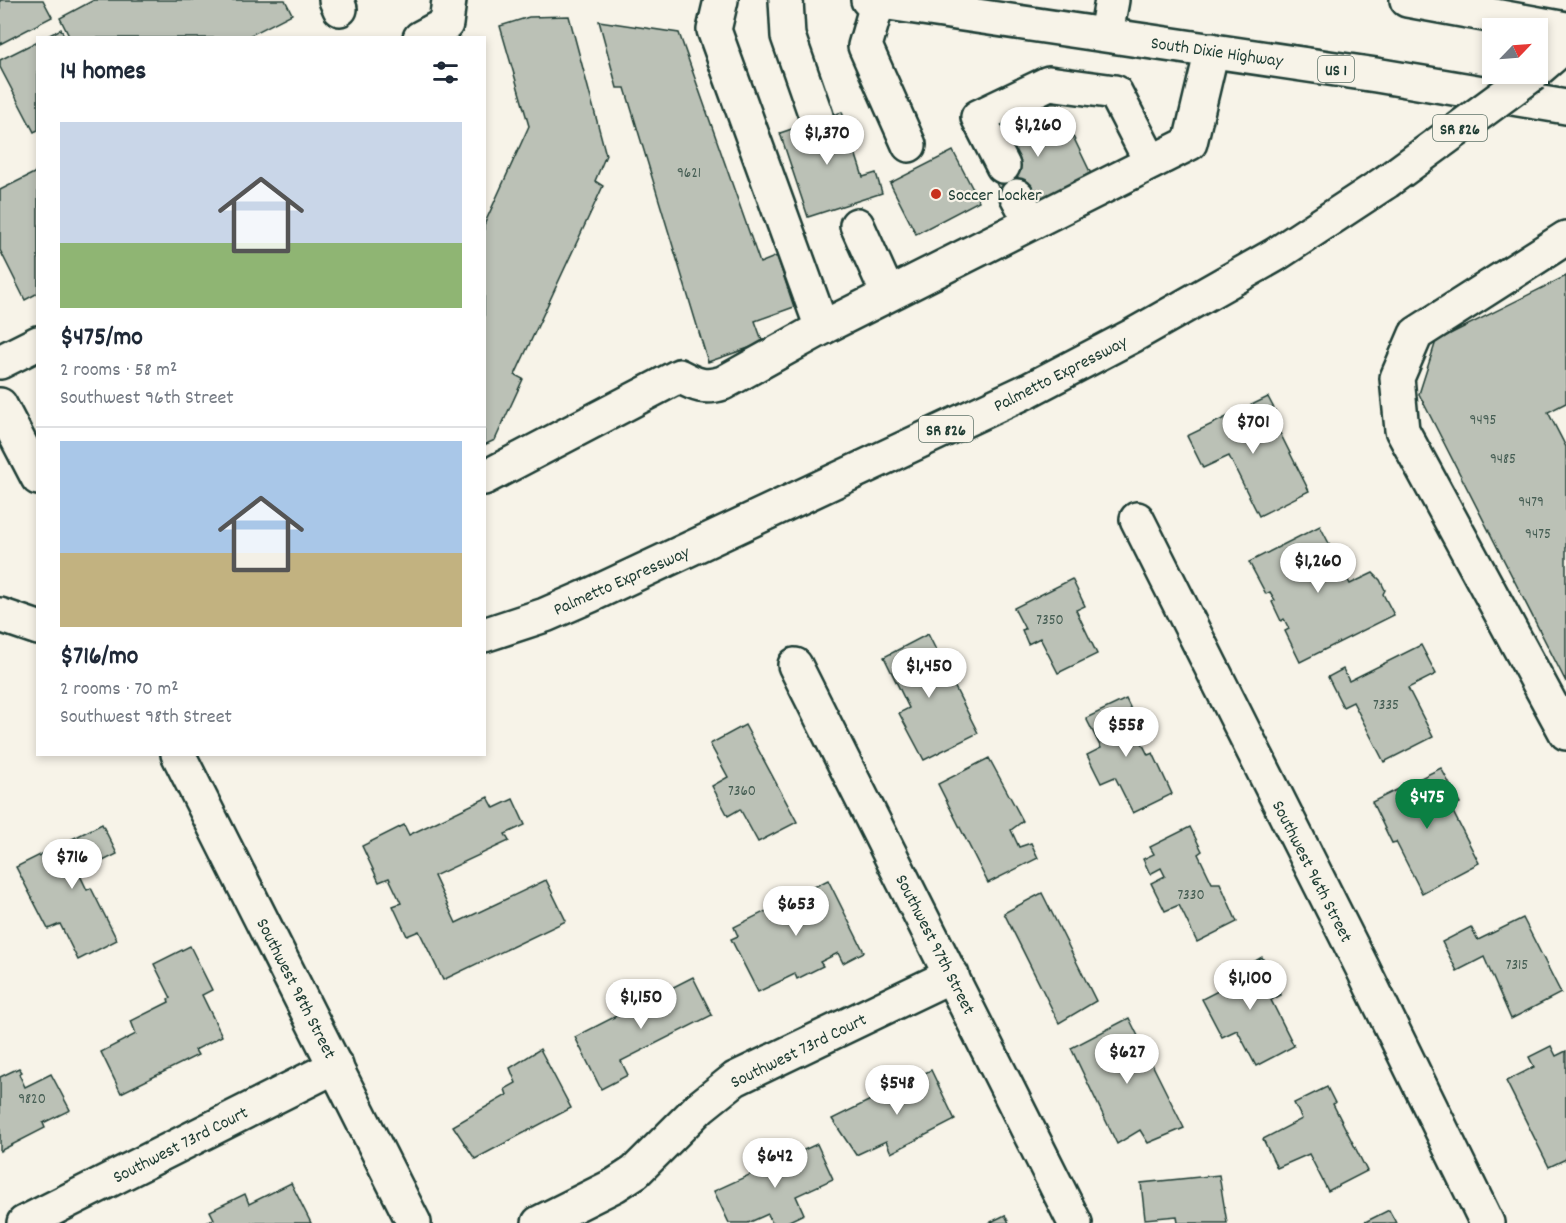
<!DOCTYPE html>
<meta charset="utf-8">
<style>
:root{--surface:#fff;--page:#f2f2f3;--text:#1f2937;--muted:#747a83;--line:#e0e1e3;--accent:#0b8043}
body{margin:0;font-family:Dekko,sans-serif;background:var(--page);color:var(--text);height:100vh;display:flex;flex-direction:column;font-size:22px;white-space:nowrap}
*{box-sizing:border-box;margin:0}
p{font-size:20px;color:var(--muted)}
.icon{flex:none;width:33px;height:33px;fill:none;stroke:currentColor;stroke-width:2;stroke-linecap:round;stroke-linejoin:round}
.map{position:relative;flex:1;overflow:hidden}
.side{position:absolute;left:36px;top:36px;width:450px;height:720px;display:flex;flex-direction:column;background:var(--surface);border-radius:0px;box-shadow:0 3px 9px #0003}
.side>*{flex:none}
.needle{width:39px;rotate:65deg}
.buttons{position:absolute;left:1482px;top:18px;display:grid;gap:12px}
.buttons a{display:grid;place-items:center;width:66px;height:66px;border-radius:0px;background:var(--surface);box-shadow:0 3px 9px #0003;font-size:30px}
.price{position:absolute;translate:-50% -51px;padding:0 14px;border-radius:21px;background:#fff;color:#222;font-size:20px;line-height:39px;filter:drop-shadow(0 2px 3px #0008)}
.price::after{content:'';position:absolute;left:50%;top:36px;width:18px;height:14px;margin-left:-9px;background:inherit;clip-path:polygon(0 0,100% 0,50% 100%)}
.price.on{background:var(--accent);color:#fff}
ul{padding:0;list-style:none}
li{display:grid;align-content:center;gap:12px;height:318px;padding:0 24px}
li+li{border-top:2px solid var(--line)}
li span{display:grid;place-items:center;height:186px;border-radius:0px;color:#555}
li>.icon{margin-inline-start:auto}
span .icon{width:108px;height:108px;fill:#fffc;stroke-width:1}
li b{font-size:26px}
h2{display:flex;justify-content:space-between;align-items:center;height:72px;padding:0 24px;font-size:26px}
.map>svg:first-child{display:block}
.building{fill:#bbc1b6;stroke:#1f3d34;stroke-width:1.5}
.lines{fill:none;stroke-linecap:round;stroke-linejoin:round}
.minor-casing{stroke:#1f3d34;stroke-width:38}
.highway-casing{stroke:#1f3d34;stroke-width:38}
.minor{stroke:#f7f3e8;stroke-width:33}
.highway{stroke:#f7f3e8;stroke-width:33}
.highway-bridge-casing{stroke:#1f3d34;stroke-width:38;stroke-linecap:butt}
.highway-bridge{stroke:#f7f3e8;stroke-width:33}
.poi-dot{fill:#c8321e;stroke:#f7f3e8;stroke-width:2}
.labels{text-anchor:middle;stroke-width:4.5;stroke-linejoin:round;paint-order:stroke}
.number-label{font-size:15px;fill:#465e54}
.shield{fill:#f7f3e8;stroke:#60746a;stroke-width:1.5}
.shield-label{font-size:16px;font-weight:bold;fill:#1f3d34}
.street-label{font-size:18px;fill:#1f3d34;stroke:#f7f3e8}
.poi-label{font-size:18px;fill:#1f3d34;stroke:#f7f3e8;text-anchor:start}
</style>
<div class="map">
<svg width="1566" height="1223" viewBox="0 0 1566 1223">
<rect width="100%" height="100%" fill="#f7f3e8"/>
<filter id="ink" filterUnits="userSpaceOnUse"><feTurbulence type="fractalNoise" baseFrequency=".0167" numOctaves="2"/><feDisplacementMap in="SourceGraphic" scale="12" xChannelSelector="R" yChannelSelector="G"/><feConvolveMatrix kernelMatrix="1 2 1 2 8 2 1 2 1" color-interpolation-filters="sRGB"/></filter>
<g filter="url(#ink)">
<g class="building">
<polygon points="0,0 43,0 52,17 0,44"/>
<polygon points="94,0 285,0 292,14 245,38 70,38 60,18"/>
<polygon points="569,16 606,155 595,181 603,186 515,375 523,379 495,440 484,445 484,225 529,126 500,26 529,17"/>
<polygon points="599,21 679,33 760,263 777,256 794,307 755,321 763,343 708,362 625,88 617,88"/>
<polygon points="61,29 65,38 44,38"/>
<polygon points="38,41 38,130 34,132 0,67 0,60"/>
<polygon points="1056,101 1092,176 1037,203 1005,202 991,172 1000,129"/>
<polygon points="842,112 863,177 876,173 882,193 808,217 780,133"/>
<polygon points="953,151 979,201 916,234 890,183"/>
<polygon points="38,171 38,293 25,300 0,250 0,190"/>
<polygon points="1566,276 1566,403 1548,412 1566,447 1566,682 1419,394 1436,341"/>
<polygon points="1268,397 1278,416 1273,419 1309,491 1259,516 1229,456 1203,468 1187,436"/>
<polygon points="1320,526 1350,584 1373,573 1380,580 1385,590 1383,594 1394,615 1300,662 1285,631 1289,629 1284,619 1281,621 1272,602 1275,600 1270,592 1266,594 1249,562"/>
<polygon points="1072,579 1085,606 1076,610 1097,654 1058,673 1040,638 1028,644 1022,630 1025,629 1014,608"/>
<polygon points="928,634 978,733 924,760 899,713 909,708 884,657"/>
<polygon points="1421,645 1436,674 1408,688 1433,737 1384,762 1353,702 1343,707 1328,677 1343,669 1349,681"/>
<polygon points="1126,699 1138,724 1127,729 1133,740 1139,737 1148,755 1153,753 1172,794 1133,813 1115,777 1101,783 1087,755 1101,748 1086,718"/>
<polygon points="745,725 797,822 758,842 740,809 728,816 712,786 728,777 710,744"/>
<polygon points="989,758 1023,821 1011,830 1019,847 1031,843 1038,858 988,883 938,784"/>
<polygon points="1441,768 1460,803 1451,808 1479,863 1422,893 1396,842 1392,843 1372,802"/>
<polygon points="488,797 494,808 513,799 525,825 505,834 509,841 434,876 456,923 546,880 566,921 443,980 419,931 407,936 393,906 401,903 389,878 379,882 362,846 404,825 409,835"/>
<polygon points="102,824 117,854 79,873 87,890 91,888 117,940 78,960 60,924 48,929 16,867"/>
<polygon points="1190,827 1202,851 1198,854 1212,883 1220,883 1237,922 1197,942 1179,905 1165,911 1151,883 1165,876 1161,868 1150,874 1143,859 1154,854 1150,847"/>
<polygon points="828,880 864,952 843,963 838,953 820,962 823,966 797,979 795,974 758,992 731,939 738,936 734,927"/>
<polygon points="1042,893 1096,1001 1059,1023 1004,913"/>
<polygon points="1523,918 1561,993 1511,1019 1484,957 1457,971 1442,942 1471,927 1478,940"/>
<polygon points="190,946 212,990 202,995 222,1036 195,1050 198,1055 121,1093 101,1052 136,1034 131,1021 169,1002 168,999 171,998 154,964"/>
<polygon points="1262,957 1281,995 1271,1000 1294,1046 1256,1066 1237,1030 1222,1037 1202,999 1218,991 1215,984"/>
<polygon points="693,977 712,1015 621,1061 628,1075 601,1089 575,1037"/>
<polygon points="1129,1018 1184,1128 1148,1143 1140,1130 1117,1144 1071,1048"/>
<polygon points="1551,1046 1556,1056 1566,1051 1566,1159 1549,1167 1506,1081 1534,1067 1529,1057"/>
<polygon points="540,1049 571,1108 475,1159 453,1126 507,1095 505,1089 516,1083 510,1068"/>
<polygon points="19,1068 22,1072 19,1074 25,1087 51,1074 70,1110 43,1123 45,1128 0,1151 0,1077"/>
<polygon points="931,1070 955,1120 891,1153 886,1141 856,1155 832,1119"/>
<polygon points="1327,1087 1335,1103 1333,1104 1367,1171 1328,1191 1309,1154 1277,1168 1263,1139 1302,1119 1294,1103"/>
<polygon points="817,1144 833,1179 796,1196 804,1214 785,1223 772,1223 768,1214 748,1223 729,1223 714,1191"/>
<polygon points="1219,1175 1227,1223 1178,1223 1177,1216 1145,1219 1141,1183"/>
<polygon points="291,1183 311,1223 205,1223 214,1219 210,1211 245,1194 249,1204"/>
<polygon points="1389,1210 1396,1223 1363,1223"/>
<polygon points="1005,1215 1009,1223 989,1223"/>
</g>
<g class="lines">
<defs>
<g id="minor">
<polyline points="336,0 340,9"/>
<polyline points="721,0 714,30 822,328"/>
<polyline points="786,0 788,36 816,116"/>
<polyline points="878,1 865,46 909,145"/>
<polyline points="1106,34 1112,0"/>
<polyline points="420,38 446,24 449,0"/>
<polyline points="1003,166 978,117 1049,83 1115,92 1151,162"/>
<polyline points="1017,196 1031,222"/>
<polyline points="857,225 888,294"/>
<polyline points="1566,238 1416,334 1397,378 1402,430 1566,733"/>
<polyline points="0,362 38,343"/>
<polyline points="0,405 38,478"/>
<path d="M484,478l195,-102c17,9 26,13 44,7l99,-55 368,-185 22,-93"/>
<polyline points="1137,519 1363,969 1487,1223"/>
<polyline points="795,665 1075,1223"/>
<polyline points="178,754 414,1223"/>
<polyline points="24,1223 336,1066"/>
<polyline points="539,1223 615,1185 635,1172 700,1107 735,1079 952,975"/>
</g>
<g id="highway">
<polyline points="868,0 1376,75 1566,107"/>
<polyline points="1407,0 1566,29"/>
<polyline points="1538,69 1566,45"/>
<polyline points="0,615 38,628"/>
<polyline points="484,635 545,615 591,595 1029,390 1132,336 1275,255 1386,182"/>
</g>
</defs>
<use href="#minor" class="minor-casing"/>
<use href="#highway" class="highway-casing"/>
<use href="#minor" class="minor"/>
<use href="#highway" class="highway"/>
<defs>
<polyline id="highway-bridge" points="1386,182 1533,74"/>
</defs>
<use href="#highway-bridge" class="highway-bridge-casing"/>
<use href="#highway-bridge" class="highway-bridge"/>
</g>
</g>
<circle class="poi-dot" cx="936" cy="194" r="6"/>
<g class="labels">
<g class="number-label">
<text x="689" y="177">9621</text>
<text x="1483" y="424">9495</text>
<text x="1503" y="463">9485</text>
<text x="1531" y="506">9479</text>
<text x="1538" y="538">9475</text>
<text x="1050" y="624">7350</text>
<text x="1386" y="709">7335</text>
<text x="742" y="795">7360</text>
<text x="1191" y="899">7330</text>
<text x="1517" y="969">7315</text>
<text x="32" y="1103">9820</text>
</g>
<g class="shield">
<rect x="1318" y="56" width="36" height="26" rx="4.5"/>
<rect x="1433" y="115" width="54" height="26" rx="4.5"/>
<rect x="919" y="416" width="54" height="26" rx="4.5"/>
</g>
<g class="shield-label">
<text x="1336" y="75">US 1</text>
<text x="1460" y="134">SR 826</text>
<text x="946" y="435">SR 826</text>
</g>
<g class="street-label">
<text transform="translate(1217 51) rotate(8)" y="6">South Dixie Highway</text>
<text transform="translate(1060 373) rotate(-27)" y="6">Palmetto Expressway</text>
<text transform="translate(621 580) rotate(-24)" y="6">Palmetto Expressway</text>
<text transform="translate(1313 871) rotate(63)" y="6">Southwest 96th Street</text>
<text transform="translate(936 944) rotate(63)" y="6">Southwest 97th Street</text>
<text transform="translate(297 988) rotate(63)" y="6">Southwest 98th Street</text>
<text transform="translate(798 1050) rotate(-26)" y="6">Southwest 73rd Court</text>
<text transform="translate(180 1144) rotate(-27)" y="6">Southwest 73rd Court</text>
</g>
<g class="poi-label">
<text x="948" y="200">Soccer Locker</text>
</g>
</g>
</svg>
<div class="buttons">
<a><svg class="needle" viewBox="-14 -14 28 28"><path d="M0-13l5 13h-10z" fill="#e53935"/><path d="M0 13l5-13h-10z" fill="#747a83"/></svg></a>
</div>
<b class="price" style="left:1038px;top:158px">$1,260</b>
<b class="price" style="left:827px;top:166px">$1,370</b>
<b class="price" style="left:1253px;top:455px">$701</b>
<b class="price" style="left:1318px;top:594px">$1,260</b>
<b class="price" style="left:929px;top:699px">$1,450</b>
<b class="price" style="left:1126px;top:758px">$558</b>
<b class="price on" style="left:1427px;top:830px">$475</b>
<b class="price" style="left:72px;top:890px">$716</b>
<b class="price" style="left:796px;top:937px">$653</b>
<b class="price" style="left:1250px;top:1011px">$1,100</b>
<b class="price" style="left:641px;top:1030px">$1,150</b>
<b class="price" style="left:1127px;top:1085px">$627</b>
<b class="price" style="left:897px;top:1116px">$548</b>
<b class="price" style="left:775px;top:1189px">$642</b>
<section class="side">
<h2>14 homes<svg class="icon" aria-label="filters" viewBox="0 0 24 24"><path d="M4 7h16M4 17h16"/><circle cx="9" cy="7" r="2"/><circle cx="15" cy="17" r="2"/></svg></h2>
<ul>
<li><span style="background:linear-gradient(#c9d6e8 65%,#8fb573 0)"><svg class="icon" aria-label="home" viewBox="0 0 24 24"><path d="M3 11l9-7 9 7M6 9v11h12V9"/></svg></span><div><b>$475/mo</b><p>2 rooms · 58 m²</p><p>Southwest 96th Street</p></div></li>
<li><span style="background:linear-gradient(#a9c7e8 60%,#c2b280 0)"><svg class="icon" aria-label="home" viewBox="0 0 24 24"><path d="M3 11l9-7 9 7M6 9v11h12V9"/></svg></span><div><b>$716/mo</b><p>2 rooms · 70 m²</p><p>Southwest 98th Street</p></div></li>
</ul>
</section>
</div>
